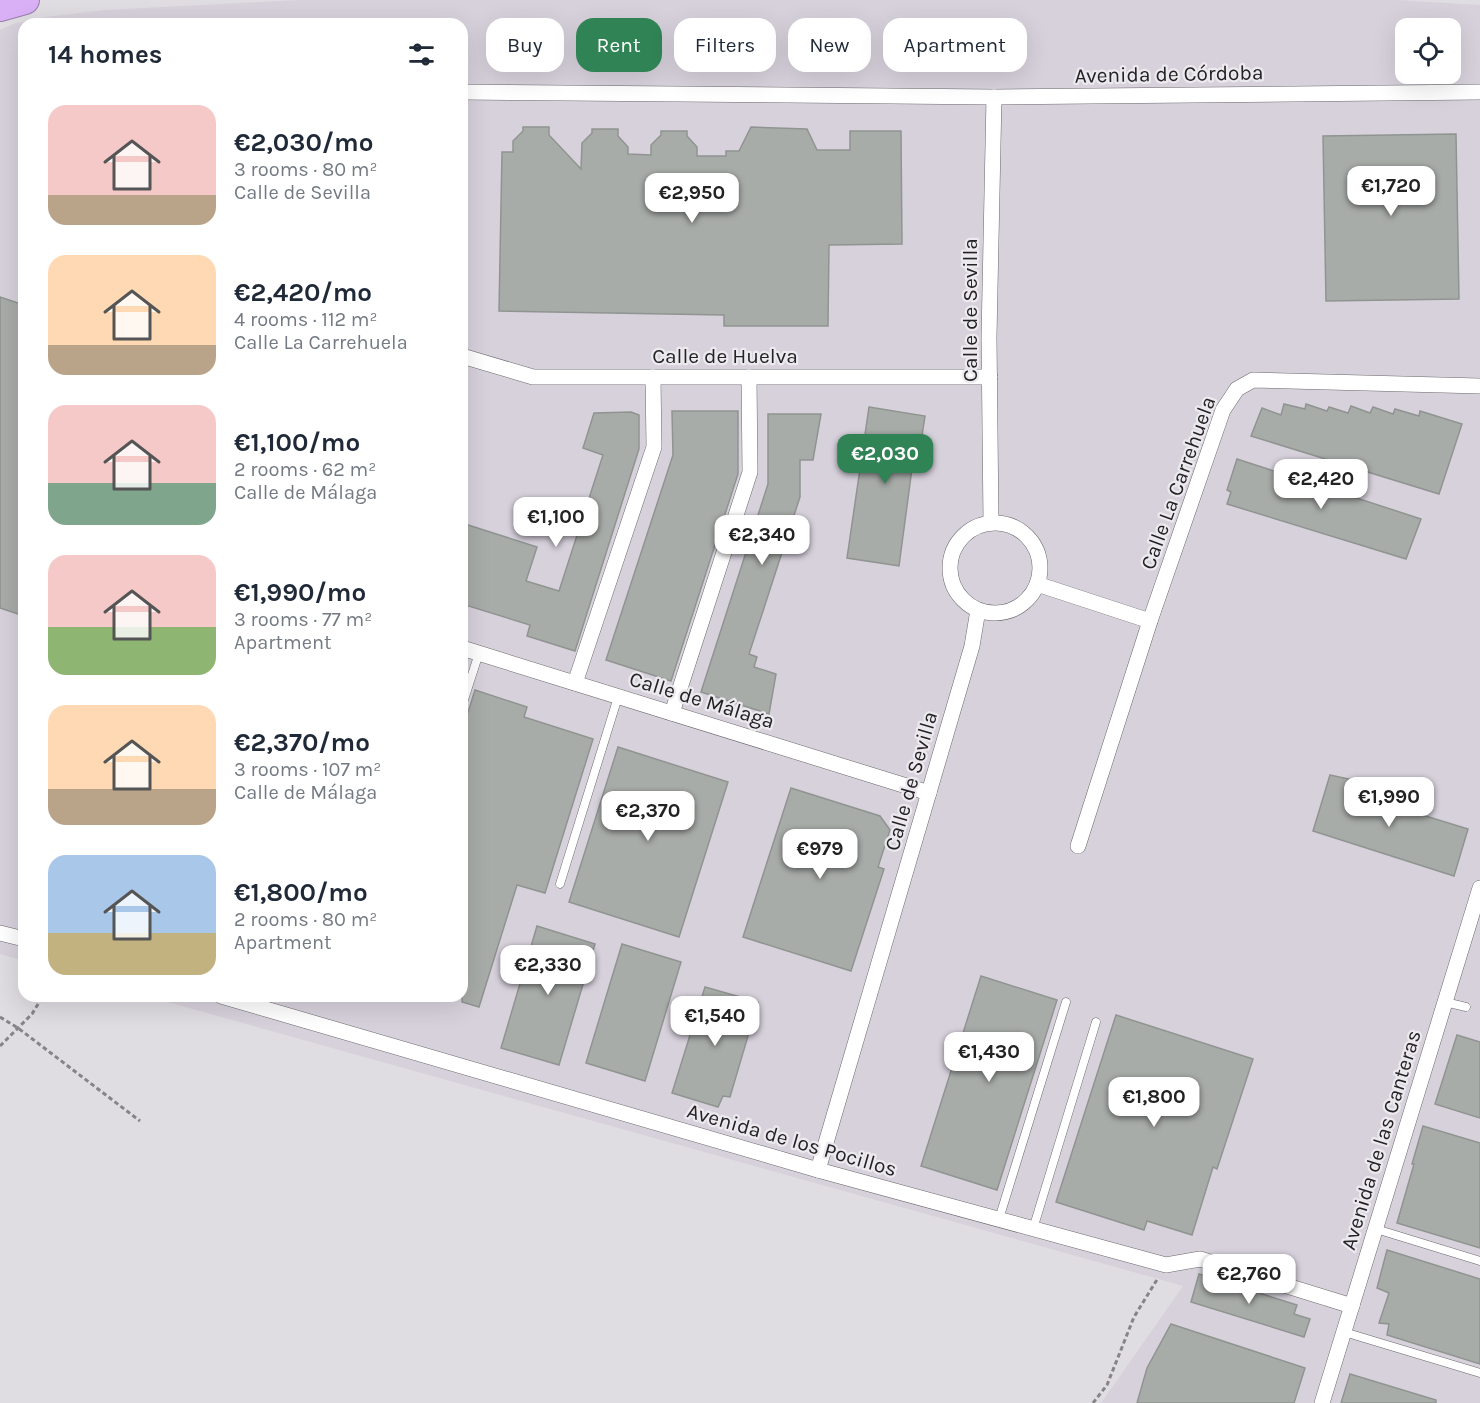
<!DOCTYPE html>
<meta charset="utf-8">
<style>
:root{--surface:#fff;--page:#f2f2f3;--text:#1f2937;--muted:#747a83;--accent:#308355}
body{margin:0;font-family:Karla,sans-serif;background:var(--page);color:var(--text);height:100vh;display:flex;flex-direction:column;font-size:22px;white-space:nowrap}
*{box-sizing:border-box;margin:0}
p{font-size:20px;color:var(--muted)}
.icon{flex:none;width:33px;height:33px;fill:none;stroke:currentColor;stroke-width:2;stroke-linecap:round;stroke-linejoin:round}
.map{position:relative;flex:1;overflow:hidden}
.panel{position:absolute;left:18px;top:18px;width:450px;height:984px;display:flex;flex-direction:column;background:var(--surface);border-radius:18px;box-shadow:0 6px 24px #0002}
.panel>*{flex:none}
.banner{position:absolute;left:486px;top:18px;width:570px;height:54px;display:flex;gap:12px}
.controls{position:absolute;left:1395px;top:18px;display:grid;gap:12px}
.controls a{display:grid;place-items:center;width:66px;height:66px;border-radius:12px;background:var(--surface);box-shadow:0 6px 24px #0002;font-size:30px}
.price{position:absolute;translate:-50% -51px;padding:0 14px;border-radius:12px;background:#fff;color:#222;font-size:20px;line-height:39px;filter:drop-shadow(0 2px 3px #0008)}
.price::after{content:'';position:absolute;left:50%;top:36px;width:18px;height:14px;margin-left:-9px;background:inherit;clip-path:polygon(0 0,100% 0,50% 100%)}
.price.active{background:var(--accent);color:#fff}
ul{padding:0;list-style:none}
li{display:flex;align-items:center;gap:18px;height:150px;padding:0 30px}
li span{display:grid;place-items:center;flex:none;width:168px;height:120px;border-radius:18px;color:#555}
li>.icon{margin-inline-start:auto}
span .icon{width:72px;height:72px;fill:#fffc;stroke-width:1}
li b{font-size:26px}
h2{display:flex;justify-content:space-between;align-items:center;height:72px;padding:0 30px;font-size:26px}
.chip{padding:0 21px;border-radius:18px;background:var(--surface);box-shadow:0 6px 24px #0002;font-size:21px;line-height:54px}
.chip.active{background:var(--accent);color:#fff}
.map>svg:first-child{display:block}
.built{fill:#d7d1dc;fill-rule:evenodd}
.building{fill:#a8aca9;stroke:#909491;stroke-width:1.5}
.lines{fill:none;stroke-linecap:round;stroke-linejoin:round}
.service-casing{stroke:#6b686c;stroke-width:9}
.minor-casing{stroke:#6b686c;stroke-width:16}
.motorway-casing{stroke:#997eac;stroke-width:30}
.path{stroke:#868487;stroke-width:3;stroke-dasharray:4.5 3;stroke-linecap:butt}
.service{stroke:#fff;stroke-width:8}
.minor{stroke:#fff;stroke-width:15}
.motorway{stroke:#d9b0f5;stroke-width:28}
.labels{text-anchor:middle;stroke-width:4.5;stroke-linejoin:round;paint-order:stroke}
.street-label{font-size:21px;fill:#232224;stroke:#edeaef}
</style>
<div class="map">
<svg width="1480" height="1403" viewBox="0 0 1480 1403">
<rect width="100%" height="100%" fill="#e0dde2"/>
<path class="built" d="M299,0h1098l83,5v1398h-379l82,-117 -1037,-290h316v-972h-438v937l-24,-7v-924l13,-6 32,-7 59,-7zM1406,28h44v46h-44z"/>
<g class="building">
<polygon points="523,127 549,127 549,135 581,169 582,143 592,133 592,129 618,129 618,136 628,147 628,154 651,155 651,145 661,135 661,131 687,131 687,136 697,147 697,156 726,156 726,151 739,151 751,127 807,129 817,150 850,150 850,131 901,131 902,244 829,245 828,326 724,326 724,315 499,311 502,152 513,152 513,141 523,131"/>
<polygon points="1456,134 1459,299 1326,301 1323,136"/>
<polygon points="0,297 24,305 24,616 0,608"/>
<polygon points="1284,404 1305,409 1306,404 1327,411 1329,407 1348,413 1351,406 1370,413 1373,407 1393,414 1395,409 1419,416 1420,411 1462,424 1439,494 1251,436 1262,408 1281,415"/>
<polygon points="869,407 925,416 918,461 913,461 899,566 847,558"/>
<polygon points="672,411 738,411 738,474 671,681 606,660 673,455"/>
<polygon points="631,412 639,415 639,449 575,651 527,636 530,625 462,604 462,523 537,547 526,581 559,591 603,455 583,448 594,413"/>
<polygon points="768,414 821,414 813,460 800,460 800,497 749,654 757,657 754,667 776,674 769,714 701,692 768,484"/>
<polygon points="1237,459 1421,519 1406,559 1227,504 1231,492 1227,490"/>
<polygon points="475,690 527,707 524,717 593,739 545,893 517,885 479,1007 462,1002 462,731"/>
<polygon points="618,747 728,782 679,937 569,902"/>
<polygon points="1330,775 1358,781 1354,794 1468,829 1454,876 1313,831"/>
<polygon points="791,788 880,816 890,830 878,867 884,869 851,971 743,937"/>
<polygon points="537,926 595,944 559,1065 501,1048"/>
<polygon points="622,944 681,962 645,1081 586,1063"/>
<polygon points="981,976 1057,1000 997,1190 921,1166"/>
<polygon points="705,987 758,1002 730,1097 723,1096 718,1107 672,1093"/>
<polygon points="1116,1015 1253,1059 1217,1169 1213,1167 1192,1235 1147,1221 1144,1230 1056,1202"/>
<polygon points="1457,1035 1480,1042 1480,1118 1435,1104"/>
<polygon points="1423,1126 1480,1143 1480,1248 1397,1223 1414,1164 1412,1164"/>
<polygon points="1387,1250 1480,1279 1480,1364 1387,1335 1389,1324 1379,1323 1389,1293 1377,1288"/>
<polygon points="1199,1274 1297,1305 1294,1314 1310,1319 1304,1337 1191,1302"/>
<polygon points="1171,1324 1305,1368 1294,1403 1137,1403 1147,1368"/>
<polygon points="1350,1374 1436,1400 1436,1403 1341,1403"/>
</g>
<g class="lines">
<defs>
<g id="service">
<polyline points="462,706 479,653"/>
<polyline points="560,884 618,697"/>
<polyline points="1445,1002 1466,1007"/>
<polyline points="999,1219 1066,1002"/>
<polyline points="1033,1229 1096,1022"/>
<polyline points="1376,1229 1480,1261"/>
<polyline points="1344,1332 1480,1373"/>
</g>
<g id="minor">
<polyline points="462,92 994,97 1480,92"/>
<polyline points="462,356 533,377 990,377"/>
<polyline points="991,523 989,337 994,97"/>
<circle cx="995" cy="568" r="45"/>
<polyline points="1037,584 1150,621"/>
<polyline points="462,648 929,793"/>
<polyline points="575,683 654,447 653,377"/>
<polyline points="672,713 750,472 749,377"/>
<polyline points="1078,846 1150,621 1223,410 1237,389 1253,380 1480,386"/>
<polyline points="0,933 24,939"/>
<polyline points="221,996 818,1170 1166,1265 1200,1259 1352,1306"/>
<polyline points="818,1170 972,646 978,610"/>
<polyline points="1322,1403 1480,888"/>
</g>
<polyline id="motorway" points="0,7 25,0"/>
</defs>
<use href="#service" class="service-casing"/>
<use href="#minor" class="minor-casing"/>
<use href="#motorway" class="motorway-casing"/>
<g class="path">
<polyline points="0,1017 18,1028 140,1121"/>
<polyline points="0,1046 32,1014 43,996"/>
<polyline points="1093,1403 1107,1385 1134,1317 1158,1278"/>
</g>
<use href="#service" class="service"/>
<use href="#minor" class="minor"/>
<use href="#motorway" class="motorway"/>
</g>
<g class="labels">
<g class="street-label">
<text transform="translate(1169 74) rotate(-1)" y="7">Avenida de Córdoba</text>
<text transform="translate(970 310) rotate(-90)" y="7">Calle de Sevilla</text>
<text x="725" y="363">Calle de Huelva</text>
<text transform="translate(1178 483) rotate(-70)" y="7">Calle La Carrehuela</text>
<text transform="translate(702 700) rotate(17)" y="7">Calle de Málaga</text>
<text transform="translate(911 781) rotate(-74)" y="7">Calle de Sevilla</text>
<text transform="translate(792 1140) rotate(16)" y="7">Avenida de los Pocillos</text>
<text transform="translate(1381 1140) rotate(-73)" y="7">Avenida de las Canteras</text>
</g>
</g>
</svg>
<div class="controls">
<a><svg class="icon" aria-label="locate" viewBox="0 0 24 24"><circle cx="12" cy="12" r="6"/><path d="M12 2v4M12 18v4M2 12h4M18 12h4"/></svg></a>
</div>
<b class="price" style="left:1391px;top:217px">€1,720</b>
<b class="price" style="left:692px;top:224px">€2,950</b>
<b class="price active" style="left:885px;top:485px">€2,030</b>
<b class="price" style="left:1321px;top:510px">€2,420</b>
<b class="price" style="left:556px;top:548px">€1,100</b>
<b class="price" style="left:762px;top:566px">€2,340</b>
<b class="price" style="left:1389px;top:828px">€1,990</b>
<b class="price" style="left:648px;top:842px">€2,370</b>
<b class="price" style="left:820px;top:880px">€979</b>
<b class="price" style="left:548px;top:996px">€2,330</b>
<b class="price" style="left:715px;top:1047px">€1,540</b>
<b class="price" style="left:989px;top:1083px">€1,430</b>
<b class="price" style="left:1154px;top:1128px">€1,800</b>
<b class="price" style="left:1249px;top:1305px">€2,760</b>
<div class="banner">
<a class="chip">Buy</a>
<a class="chip active">Rent</a>
<a class="chip">Filters</a>
<a class="chip">New</a>
<a class="chip">Apartment</a>
</div>
<section class="panel">
<h2>14 homes<svg class="icon" aria-label="filters" viewBox="0 0 24 24"><path d="M4 7h16M4 17h16"/><circle cx="9" cy="7" r="2"/><circle cx="15" cy="17" r="2"/></svg></h2>
<ul>
<li><span style="background:linear-gradient(#f6c9c9 75%,#b9a48a 0)"><svg class="icon" aria-label="home" viewBox="0 0 24 24"><path d="M3 11l9-7 9 7M6 9v11h12V9"/></svg></span><div><b>€2,030/mo</b><p>3 rooms · 80 m²</p><p>Calle de Sevilla</p></div></li>
<li><span style="background:linear-gradient(#ffd9b3 75%,#b9a48a 0)"><svg class="icon" aria-label="home" viewBox="0 0 24 24"><path d="M3 11l9-7 9 7M6 9v11h12V9"/></svg></span><div><b>€2,420/mo</b><p>4 rooms · 112 m²</p><p>Calle La Carrehuela</p></div></li>
<li><span style="background:linear-gradient(#f6c9c9 65%,#7fa58c 0)"><svg class="icon" aria-label="home" viewBox="0 0 24 24"><path d="M3 11l9-7 9 7M6 9v11h12V9"/></svg></span><div><b>€1,100/mo</b><p>2 rooms · 62 m²</p><p>Calle de Málaga</p></div></li>
<li><span style="background:linear-gradient(#f6c9c9 60%,#8fb573 0)"><svg class="icon" aria-label="home" viewBox="0 0 24 24"><path d="M3 11l9-7 9 7M6 9v11h12V9"/></svg></span><div><b>€1,990/mo</b><p>3 rooms · 77 m²</p><p>Apartment</p></div></li>
<li><span style="background:linear-gradient(#ffd9b3 70%,#b9a48a 0)"><svg class="icon" aria-label="home" viewBox="0 0 24 24"><path d="M3 11l9-7 9 7M6 9v11h12V9"/></svg></span><div><b>€2,370/mo</b><p>3 rooms · 107 m²</p><p>Calle de Málaga</p></div></li>
<li><span style="background:linear-gradient(#a9c7e8 65%,#c2b280 0)"><svg class="icon" aria-label="home" viewBox="0 0 24 24"><path d="M3 11l9-7 9 7M6 9v11h12V9"/></svg></span><div><b>€1,800/mo</b><p>2 rooms · 80 m²</p><p>Apartment</p></div></li>
</ul>
</section>
</div>
